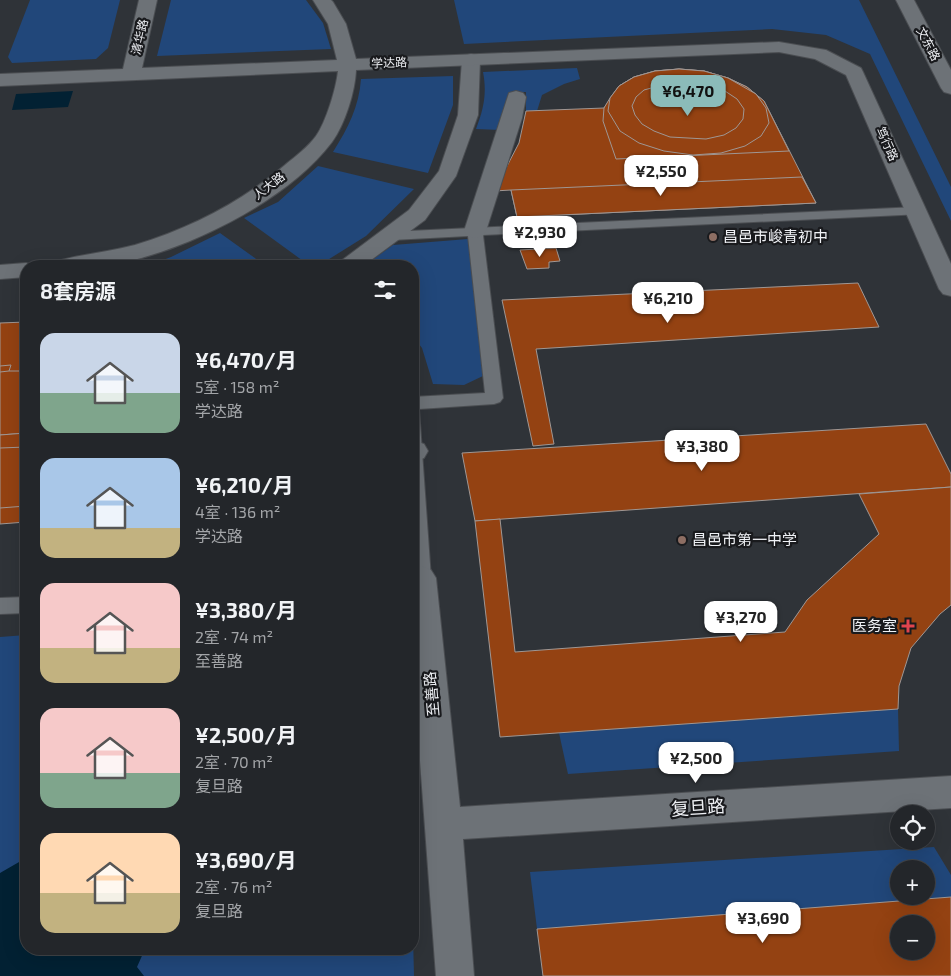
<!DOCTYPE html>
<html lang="zh">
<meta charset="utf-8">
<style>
:root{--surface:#23262a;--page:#2b2e32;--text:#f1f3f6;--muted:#a3a5a8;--line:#404347;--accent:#8bbbb9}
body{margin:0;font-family:"Exo 2","Noto Sans SC",sans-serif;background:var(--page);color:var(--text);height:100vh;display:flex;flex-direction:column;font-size:19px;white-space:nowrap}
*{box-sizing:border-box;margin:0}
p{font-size:16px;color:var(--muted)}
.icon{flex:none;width:28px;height:28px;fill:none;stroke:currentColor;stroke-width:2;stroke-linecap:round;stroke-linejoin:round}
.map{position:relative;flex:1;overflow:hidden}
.details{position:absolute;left:20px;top:260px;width:399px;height:695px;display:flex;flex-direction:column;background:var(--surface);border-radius:20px;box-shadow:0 5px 20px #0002,0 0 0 1px var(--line)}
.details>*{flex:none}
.buttons{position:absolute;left:890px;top:805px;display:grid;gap:10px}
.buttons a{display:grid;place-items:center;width:45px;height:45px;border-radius:50%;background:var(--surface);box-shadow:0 5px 20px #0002,0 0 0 1px var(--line);font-size:25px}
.price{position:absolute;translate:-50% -42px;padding:0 11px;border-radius:10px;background:#fff;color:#222;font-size:16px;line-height:32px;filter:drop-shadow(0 1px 2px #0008)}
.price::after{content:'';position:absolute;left:50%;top:30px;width:15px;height:11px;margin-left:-8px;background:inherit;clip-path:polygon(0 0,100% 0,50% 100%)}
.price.active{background:var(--accent);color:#111}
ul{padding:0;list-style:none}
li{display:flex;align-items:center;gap:15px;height:125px;padding:0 20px}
li span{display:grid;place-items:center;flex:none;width:140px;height:100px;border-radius:15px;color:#555}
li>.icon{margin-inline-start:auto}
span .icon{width:60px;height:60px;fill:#fffc;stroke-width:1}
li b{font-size:21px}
h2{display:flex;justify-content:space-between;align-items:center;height:60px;padding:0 20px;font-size:21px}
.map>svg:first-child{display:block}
.green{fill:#21477a;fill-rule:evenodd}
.water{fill:#022133}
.building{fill:#944212;stroke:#9f9794;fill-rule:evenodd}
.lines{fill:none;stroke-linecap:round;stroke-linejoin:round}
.service-casing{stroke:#4b4e52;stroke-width:2}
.pedestrian-casing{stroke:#4b4e52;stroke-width:2}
.minor-casing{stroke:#4b4e52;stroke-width:2}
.tertiary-casing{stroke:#4b4e52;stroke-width:2}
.service{fill:#6d7277;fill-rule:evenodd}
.pedestrian{fill:#6d7277;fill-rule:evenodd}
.minor{fill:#6d7277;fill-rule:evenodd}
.tertiary{fill:#6d7277;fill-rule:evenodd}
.education-dot{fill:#8d6e63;stroke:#191a1d;stroke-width:2}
.health-dot{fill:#e0444e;stroke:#191a1d;stroke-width:2}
.labels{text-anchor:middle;stroke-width:4.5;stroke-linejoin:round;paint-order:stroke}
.far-street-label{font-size:12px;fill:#eff1f5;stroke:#191a1d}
.poi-label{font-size:15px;fill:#eff1f5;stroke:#191a1d;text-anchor:start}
.street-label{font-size:15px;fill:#eff1f5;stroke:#191a1d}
.near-street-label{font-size:18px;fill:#eff1f5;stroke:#191a1d}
</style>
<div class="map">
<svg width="951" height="976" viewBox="0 0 951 976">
<rect width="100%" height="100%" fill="#2f3338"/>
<g class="green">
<polygon points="30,0 120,0 108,48 96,59 12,63 8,57"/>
<polygon points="171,0 306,0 323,23 331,49 157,56"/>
<polygon points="454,0 859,0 951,187 951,221 870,54 826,35 772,29 464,44"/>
<path d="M577,68l3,11 -16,5 -22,11 -5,16h-11v-19h-17l-8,38 -25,-1c8,-21 11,-36 7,-57z"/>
<path d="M453,76v29l-25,68 -95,-21c15,-24 26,-45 28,-73z"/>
<polygon points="318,166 414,189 366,236 318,266 310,266 244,218 278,202"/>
<polygon points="220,233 266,266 147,266 171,257"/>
<polygon points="468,239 485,375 464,385 433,384 422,348 413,336 412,266 364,266 393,245"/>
<polygon points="26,635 26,949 412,949 413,936 414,976 0,976 0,637"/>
<polygon points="898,709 899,751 568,774 559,733"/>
<path d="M934,847l17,28v22l-414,32 -7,-57zM899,869h27v27h-27z"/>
</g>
<g class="water">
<polygon points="73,91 68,107 12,110 16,94"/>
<polygon points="26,858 26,949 145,949 137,967 144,976 0,976 0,873"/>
</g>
<g class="building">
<polygon points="679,69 704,71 728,78 747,87 764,101 816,203 517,217 511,190 494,191 519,143 526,111 604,108 619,86 634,77 655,71"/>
<polygon points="679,69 704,71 728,78 747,87 764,101 789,151 616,159 603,121 604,108 610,98 619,86 634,77 655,71"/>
<polygon points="679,69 704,71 728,78 756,94 766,108 769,123 761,136 745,146 721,153 693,155 664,151 639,143 620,131 608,111 610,98 619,86 634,77 655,71"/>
<polygon points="673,82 691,82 725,91 737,99 744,109 743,119 736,128 724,135 706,139 670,137 654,131 642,124 635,115 632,106 636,97 644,90"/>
<polygon points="802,177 816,203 517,217 511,190"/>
<polygon points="556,248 560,261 549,262 549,268 527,269 520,250"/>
<polygon points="858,283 879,327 536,349 554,444 533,446 502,300"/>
<polygon points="26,322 26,433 0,435 0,323"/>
<polygon points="11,365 9,371 0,403 0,366"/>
<polygon points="9,371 26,371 26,433 0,435 0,372"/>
<polygon points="926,424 951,474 951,487 475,521 462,453"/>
<polygon points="26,433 26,522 0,524 0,435"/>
<polygon points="26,447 26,506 0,508 0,448"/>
<polygon points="951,487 951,605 940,614 911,648 899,686 898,709 500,737 475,521 500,519 515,652 785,632 807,600 879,534 859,494"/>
<path d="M951,897v79h-408l-6,-47zM899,924h27v27h-27z"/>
</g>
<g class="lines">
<defs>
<g id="service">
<polygon points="917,207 922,208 924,211 922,214 483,235 503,398 500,402 494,404 419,409 431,578 428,584 412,587 412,397 485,393 468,236 392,240 387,238 384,235 387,232"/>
<polygon points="26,597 26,613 0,614 0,598"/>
</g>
<g id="pedestrian">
<polygon points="471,54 478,56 480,60 478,115 456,176 425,220 363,266 338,266 341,261 409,210 439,171 458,115 462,60 464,56"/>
<polygon points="516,91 523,93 526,97 522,118 486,231 483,236 475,238 467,236 464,231 509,93"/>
<polygon points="415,441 424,444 428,451 424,458 412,462 412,442"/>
</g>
<g id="minor">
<path d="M139,0h18l-15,68 195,-8 -9,-36 -15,-24h18l2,2 13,22 10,35 423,-17 47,8 35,18 2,4 88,192v32l-8,-2 -4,-5 -93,-214 -31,-16 -36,-7 -423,18c-1,22 -11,54 -24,72 -46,61 -151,111 -225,124 -17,3 -36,0 -53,0l3,-5c26,-7 52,-9 78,-16 56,-17 106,-43 150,-80 11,-9 23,-18 31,-29 10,-14 20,-47 22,-65l-338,15v-12l123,-5z"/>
<polygon points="26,263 35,266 26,266 26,277 0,279 0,265"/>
<polygon points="421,566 431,570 436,578 460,807 951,776 951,808 463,839 474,976 436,976 412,653 412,569"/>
</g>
<polygon id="tertiary" points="896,0 914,0 951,70 951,94 944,92 941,88"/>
</defs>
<use href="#service" class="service-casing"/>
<use href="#pedestrian" class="pedestrian-casing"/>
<use href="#minor" class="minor-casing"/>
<use href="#tertiary" class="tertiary-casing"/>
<use href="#service" class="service"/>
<use href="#pedestrian" class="pedestrian"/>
<use href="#minor" class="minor"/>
<use href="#tertiary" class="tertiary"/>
</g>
<g class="education-dot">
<circle cx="713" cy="237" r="5"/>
<circle cx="682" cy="540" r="5"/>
</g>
<path class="health-dot" d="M905.5 618.5h5v5h5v5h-5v5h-5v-5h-5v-5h5z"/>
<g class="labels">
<g class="far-street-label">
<text transform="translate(140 37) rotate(-77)" y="4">清华路</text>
<text transform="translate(928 44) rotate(62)" y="4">文东路</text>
<text transform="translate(389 63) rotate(-2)" y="4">学达路</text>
<text transform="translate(887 144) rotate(66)" y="4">笃行路</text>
<text transform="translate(269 186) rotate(-38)" y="4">人大路</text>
</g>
<g class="poi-label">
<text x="723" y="242">昌邑市峻青初中</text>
<text x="692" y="545">昌邑市第一中学</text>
<text x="897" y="631" text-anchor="end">医务室</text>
</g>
<g class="street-label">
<text transform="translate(432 694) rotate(-95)" y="5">至善路</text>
</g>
<g class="near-street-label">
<text transform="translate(698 808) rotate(-4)" y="6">复旦路</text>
</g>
</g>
</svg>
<div class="buttons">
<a><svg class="icon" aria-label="locate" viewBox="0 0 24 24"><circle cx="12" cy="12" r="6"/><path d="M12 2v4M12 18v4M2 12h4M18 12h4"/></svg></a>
<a>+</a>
<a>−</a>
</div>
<b class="price active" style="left:688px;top:117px">¥6,470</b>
<b class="price" style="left:661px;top:197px">¥2,550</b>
<b class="price" style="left:540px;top:258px">¥2,930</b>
<b class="price" style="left:668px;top:324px">¥6,210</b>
<b class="price" style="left:702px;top:472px">¥3,380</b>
<b class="price" style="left:741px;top:643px">¥3,270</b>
<b class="price" style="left:696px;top:784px">¥2,500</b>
<b class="price" style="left:763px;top:944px">¥3,690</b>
<section class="details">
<h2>8套房源<svg class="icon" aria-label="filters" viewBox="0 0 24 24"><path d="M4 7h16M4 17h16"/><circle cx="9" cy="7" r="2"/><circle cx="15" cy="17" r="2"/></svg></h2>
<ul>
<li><span style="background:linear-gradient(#c9d6e8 60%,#7fa58c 0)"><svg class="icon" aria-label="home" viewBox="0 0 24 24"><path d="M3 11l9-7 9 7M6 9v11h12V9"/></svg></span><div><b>¥6,470/月</b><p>5室 · 158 m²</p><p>学达路</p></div></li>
<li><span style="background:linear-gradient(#a9c7e8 70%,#c2b280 0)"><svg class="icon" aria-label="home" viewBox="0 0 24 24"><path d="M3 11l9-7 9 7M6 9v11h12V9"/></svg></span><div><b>¥6,210/月</b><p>4室 · 136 m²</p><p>学达路</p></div></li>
<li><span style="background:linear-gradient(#f6c9c9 65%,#c2b280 0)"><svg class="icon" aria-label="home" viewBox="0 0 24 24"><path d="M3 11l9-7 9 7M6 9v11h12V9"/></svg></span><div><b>¥3,380/月</b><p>2室 · 74 m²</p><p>至善路</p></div></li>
<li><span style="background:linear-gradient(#f6c9c9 65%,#7fa58c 0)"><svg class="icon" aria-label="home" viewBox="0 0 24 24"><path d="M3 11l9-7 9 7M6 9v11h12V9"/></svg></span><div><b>¥2,500/月</b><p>2室 · 70 m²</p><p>复旦路</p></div></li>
<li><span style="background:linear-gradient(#ffd9b3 60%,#c2b280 0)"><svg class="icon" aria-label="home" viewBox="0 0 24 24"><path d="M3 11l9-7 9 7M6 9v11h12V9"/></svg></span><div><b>¥3,690/月</b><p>2室 · 76 m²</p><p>复旦路</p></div></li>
</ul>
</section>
</div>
